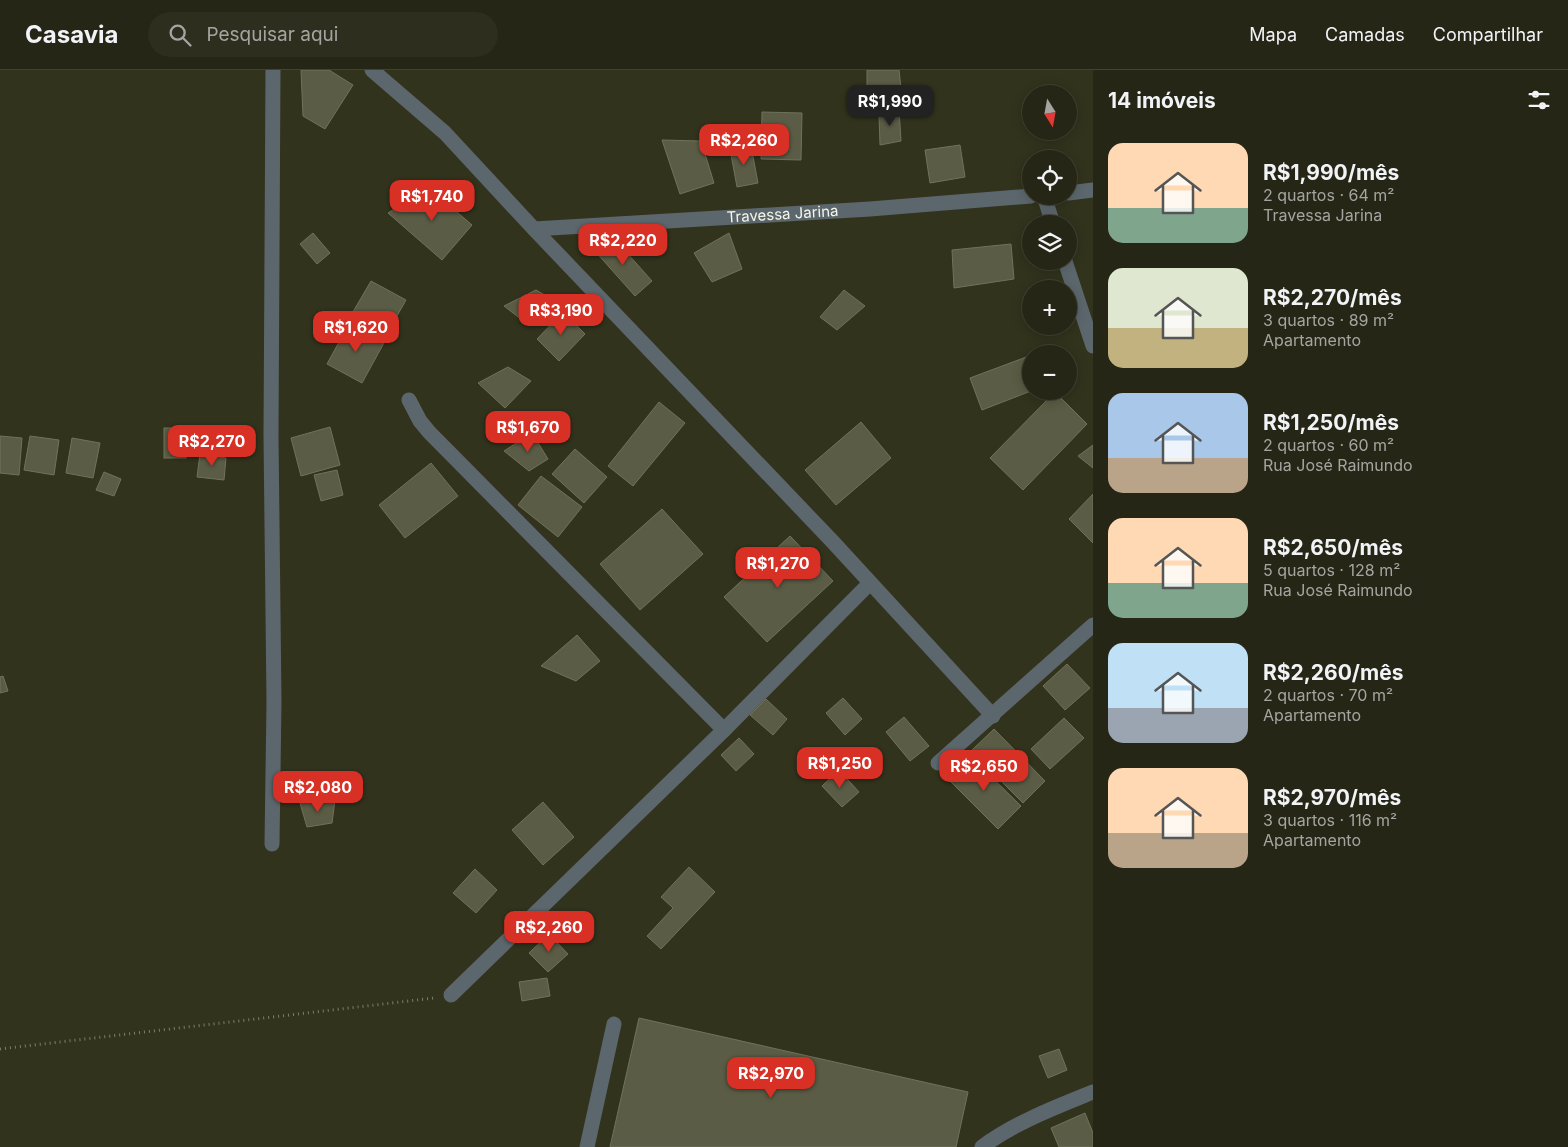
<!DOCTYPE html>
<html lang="pt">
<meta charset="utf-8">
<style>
:root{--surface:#262616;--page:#2e2e1f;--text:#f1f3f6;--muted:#a4a5a1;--line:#424335;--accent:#d93025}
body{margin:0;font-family:Inter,sans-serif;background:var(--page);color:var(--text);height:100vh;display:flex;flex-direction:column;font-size:19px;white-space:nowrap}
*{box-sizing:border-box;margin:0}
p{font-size:16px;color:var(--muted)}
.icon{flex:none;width:28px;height:28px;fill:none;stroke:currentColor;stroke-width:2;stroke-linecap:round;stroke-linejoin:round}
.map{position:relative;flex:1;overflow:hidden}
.panel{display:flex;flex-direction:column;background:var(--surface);width:475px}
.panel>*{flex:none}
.needle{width:32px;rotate:169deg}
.tools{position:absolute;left:1022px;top:15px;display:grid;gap:10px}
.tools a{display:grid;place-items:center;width:55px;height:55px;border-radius:50%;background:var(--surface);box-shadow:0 2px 12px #0003,0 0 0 1px var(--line);font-size:25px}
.price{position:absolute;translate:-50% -42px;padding:0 11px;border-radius:10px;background:var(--accent);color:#fff;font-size:16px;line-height:32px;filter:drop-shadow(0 1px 2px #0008)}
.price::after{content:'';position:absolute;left:50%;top:30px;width:15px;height:11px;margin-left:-8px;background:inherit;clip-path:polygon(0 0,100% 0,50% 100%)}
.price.active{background:#222;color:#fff}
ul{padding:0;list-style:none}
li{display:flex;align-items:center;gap:15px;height:125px;padding:0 15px}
li span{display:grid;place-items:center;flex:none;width:140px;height:100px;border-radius:15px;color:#555}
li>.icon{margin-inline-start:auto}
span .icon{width:60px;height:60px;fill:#fffc;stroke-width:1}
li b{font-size:21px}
h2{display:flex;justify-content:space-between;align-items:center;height:60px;padding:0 15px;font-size:21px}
header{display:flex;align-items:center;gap:30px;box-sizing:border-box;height:70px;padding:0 25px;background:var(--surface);border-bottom:1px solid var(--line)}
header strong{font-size:24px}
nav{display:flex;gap:28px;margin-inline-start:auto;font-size:18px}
.search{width:350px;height:45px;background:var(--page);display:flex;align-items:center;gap:12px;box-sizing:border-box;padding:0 18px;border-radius:28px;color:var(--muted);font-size:19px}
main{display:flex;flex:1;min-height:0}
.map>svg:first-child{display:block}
.building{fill:#5b5c45;stroke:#71725a}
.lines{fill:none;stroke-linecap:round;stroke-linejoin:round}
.path{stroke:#7c7d6a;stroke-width:3;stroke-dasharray:1 4;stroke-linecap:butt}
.minor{stroke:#5c676d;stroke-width:15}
.labels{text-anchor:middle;stroke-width:4;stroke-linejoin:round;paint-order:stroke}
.street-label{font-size:15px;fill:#f5f6e8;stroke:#282914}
</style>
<header>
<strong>Casavia</strong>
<div class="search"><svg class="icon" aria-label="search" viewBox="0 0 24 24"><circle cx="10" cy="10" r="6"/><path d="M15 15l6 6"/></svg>Pesquisar aqui</div>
<nav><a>Mapa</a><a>Camadas</a><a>Compartilhar</a></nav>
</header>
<main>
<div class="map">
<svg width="1093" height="1077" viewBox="0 0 1093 1077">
<rect width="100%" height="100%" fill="#32331d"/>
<g class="building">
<polygon points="301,0 329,0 353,15 325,59 303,46"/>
<polygon points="867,0 899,0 902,27 867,32"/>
<polygon points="899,39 901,71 880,75 879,44"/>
<polygon points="762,42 802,43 801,90 761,89"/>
<polygon points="662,70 701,71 714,113 680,124"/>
<polygon points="960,75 965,107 930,113 925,80"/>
<polygon points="751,76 758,113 737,117 730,79"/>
<polygon points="429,118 472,155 442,190 388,143"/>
<polygon points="313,163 330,183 317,194 300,174"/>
<polygon points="729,163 742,199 712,212 694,183"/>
<polygon points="611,165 652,211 635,226 594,180"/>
<polygon points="1011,174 1014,209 954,218 952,180"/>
<polygon points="371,211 406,230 385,267 350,247"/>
<polygon points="536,220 555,231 526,253 504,236"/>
<polygon points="844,220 865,236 837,260 820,247"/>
<polygon points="563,242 585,264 559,291 537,269"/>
<polygon points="350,252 385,271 362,313 327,294"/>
<polygon points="1029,286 1031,292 1031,321 982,340 970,308"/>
<polygon points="508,297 531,311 505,338 478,313"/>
<polygon points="1055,322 1087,354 1023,420 990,388"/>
<polygon points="659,332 685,353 633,416 608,396"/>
<polygon points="861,352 891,388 836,435 805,400"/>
<polygon points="330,357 340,395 301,406 291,368"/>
<rect x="164" y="358" width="22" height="30"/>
<polygon points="532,363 548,389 529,401 504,381"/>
<polygon points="0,366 22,368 19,405 0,403"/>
<polygon points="30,366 59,370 54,405 24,400"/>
<polygon points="72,368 100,373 93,408 66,403"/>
<polygon points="1093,375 1093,398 1078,386"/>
<polygon points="575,379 607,407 584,433 552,404"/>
<polygon points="200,384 226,388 224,410 197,407"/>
<polygon points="431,393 458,426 405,468 379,435"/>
<polygon points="337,400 343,425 321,431 314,405"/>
<polygon points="104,402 121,409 114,426 96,420"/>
<polygon points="541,406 582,437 558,467 518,435"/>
<polygon points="1093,424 1093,473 1069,449"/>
<polygon points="662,439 703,484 640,540 600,494"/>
<polygon points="790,466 833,511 767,572 724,527"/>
<polygon points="577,565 600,591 576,611 541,596"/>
<polygon points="1067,594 1090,618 1065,640 1043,616"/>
<polygon points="3,606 8,621 0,623 0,607"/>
<polygon points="843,628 862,649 845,665 826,643"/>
<polygon points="766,629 787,649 773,665 750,645"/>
<polygon points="904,647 929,676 910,691 886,662"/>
<polygon points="1064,648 1084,668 1050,699 1031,679"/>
<polygon points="994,659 1045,711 1023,733 971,681"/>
<polygon points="739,668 754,684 736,701 721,685"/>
<polygon points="969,685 1021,736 998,759 946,707"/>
<polygon points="839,700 859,722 842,737 822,716"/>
<polygon points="335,730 332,753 307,757 300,733"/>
<polygon points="543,732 574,767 543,795 512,760"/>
<polygon points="689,797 715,822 661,879 647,866 673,838 661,827"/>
<polygon points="475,799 497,820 476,843 453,823"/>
<polygon points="549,864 568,884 548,902 529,883"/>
<polygon points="547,908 550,926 522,931 519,912"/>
<polygon points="639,948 968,1022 956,1077 610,1077"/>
<polygon points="1059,979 1067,1000 1048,1008 1039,986"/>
<polygon points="1085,1043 1093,1063 1093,1077 1059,1077 1051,1058"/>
</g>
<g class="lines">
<polyline class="path" points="0,979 434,928"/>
<g class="minor">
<polyline points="372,0 445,63 534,159 832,471 993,646"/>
<polyline points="1069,123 1093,120"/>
<polyline points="1044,126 1053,154"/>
<path id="s1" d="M534,159l336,-20 161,-13"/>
<polyline points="1065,191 1093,276"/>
<polyline points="409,330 420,351 429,362 724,660"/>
<polyline points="938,693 1093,555"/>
<polyline points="272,774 274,632 271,365 273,0"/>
<polyline points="451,925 724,660 870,513"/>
<polyline points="587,1077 614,954"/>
<path d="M982,1077c32,-24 74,-40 111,-55"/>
</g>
</g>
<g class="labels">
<g class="street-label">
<text dy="5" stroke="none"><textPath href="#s1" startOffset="249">Travessa Jarina</textPath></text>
</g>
</g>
</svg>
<div class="tools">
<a><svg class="needle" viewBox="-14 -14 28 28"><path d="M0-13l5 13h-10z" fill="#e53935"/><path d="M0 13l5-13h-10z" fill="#a4a5a1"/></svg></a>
<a><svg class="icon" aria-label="locate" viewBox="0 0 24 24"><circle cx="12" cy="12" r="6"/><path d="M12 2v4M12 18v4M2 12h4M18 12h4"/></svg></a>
<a><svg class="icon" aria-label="layers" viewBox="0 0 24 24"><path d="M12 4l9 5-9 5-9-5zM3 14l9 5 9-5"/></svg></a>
<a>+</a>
<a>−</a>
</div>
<b class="price active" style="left:890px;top:57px">R$1,990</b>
<b class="price" style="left:744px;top:96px">R$2,260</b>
<b class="price" style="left:432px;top:152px">R$1,740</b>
<b class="price" style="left:623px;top:196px">R$2,220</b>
<b class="price" style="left:561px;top:266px">R$3,190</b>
<b class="price" style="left:356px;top:283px">R$1,620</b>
<b class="price" style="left:528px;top:383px">R$1,670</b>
<b class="price" style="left:212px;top:397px">R$2,270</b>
<b class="price" style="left:778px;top:519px">R$1,270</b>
<b class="price" style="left:840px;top:719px">R$1,250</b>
<b class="price" style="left:984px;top:722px">R$2,650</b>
<b class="price" style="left:318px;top:743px">R$2,080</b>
<b class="price" style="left:549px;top:883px">R$2,260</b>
<b class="price" style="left:771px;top:1029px">R$2,970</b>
</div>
<section class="panel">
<h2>14 imóveis<svg class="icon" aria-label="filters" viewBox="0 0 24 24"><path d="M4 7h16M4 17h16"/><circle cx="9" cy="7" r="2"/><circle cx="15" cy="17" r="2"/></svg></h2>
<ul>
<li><span style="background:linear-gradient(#ffd9b3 65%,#7fa58c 0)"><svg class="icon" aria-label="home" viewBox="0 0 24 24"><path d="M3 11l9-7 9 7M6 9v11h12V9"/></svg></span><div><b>R$1,990/mês</b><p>2 quartos · 64 m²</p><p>Travessa Jarina</p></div></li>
<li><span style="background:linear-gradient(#dfe7d0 60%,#c2b280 0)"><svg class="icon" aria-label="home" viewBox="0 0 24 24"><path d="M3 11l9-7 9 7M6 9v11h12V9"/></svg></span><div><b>R$2,270/mês</b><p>3 quartos · 89 m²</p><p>Apartamento</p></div></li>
<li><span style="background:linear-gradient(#a9c7e8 65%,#b9a48a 0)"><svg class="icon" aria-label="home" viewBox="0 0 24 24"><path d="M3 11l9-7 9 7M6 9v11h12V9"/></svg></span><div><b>R$1,250/mês</b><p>2 quartos · 60 m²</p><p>Rua José Raimundo</p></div></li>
<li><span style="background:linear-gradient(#ffd9b3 65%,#7fa58c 0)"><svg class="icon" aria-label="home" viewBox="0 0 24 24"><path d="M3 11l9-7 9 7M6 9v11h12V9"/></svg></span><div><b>R$2,650/mês</b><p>5 quartos · 128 m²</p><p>Rua José Raimundo</p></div></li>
<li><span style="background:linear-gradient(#bfe0f5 65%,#9aa5b1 0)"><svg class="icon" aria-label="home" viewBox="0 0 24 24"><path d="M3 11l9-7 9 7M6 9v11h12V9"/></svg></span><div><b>R$2,260/mês</b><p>2 quartos · 70 m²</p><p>Apartamento</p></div></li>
<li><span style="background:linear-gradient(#ffd9b3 65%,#b9a48a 0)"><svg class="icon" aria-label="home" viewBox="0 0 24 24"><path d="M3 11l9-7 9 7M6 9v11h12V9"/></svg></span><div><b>R$2,970/mês</b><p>3 quartos · 116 m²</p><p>Apartamento</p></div></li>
</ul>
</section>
</main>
